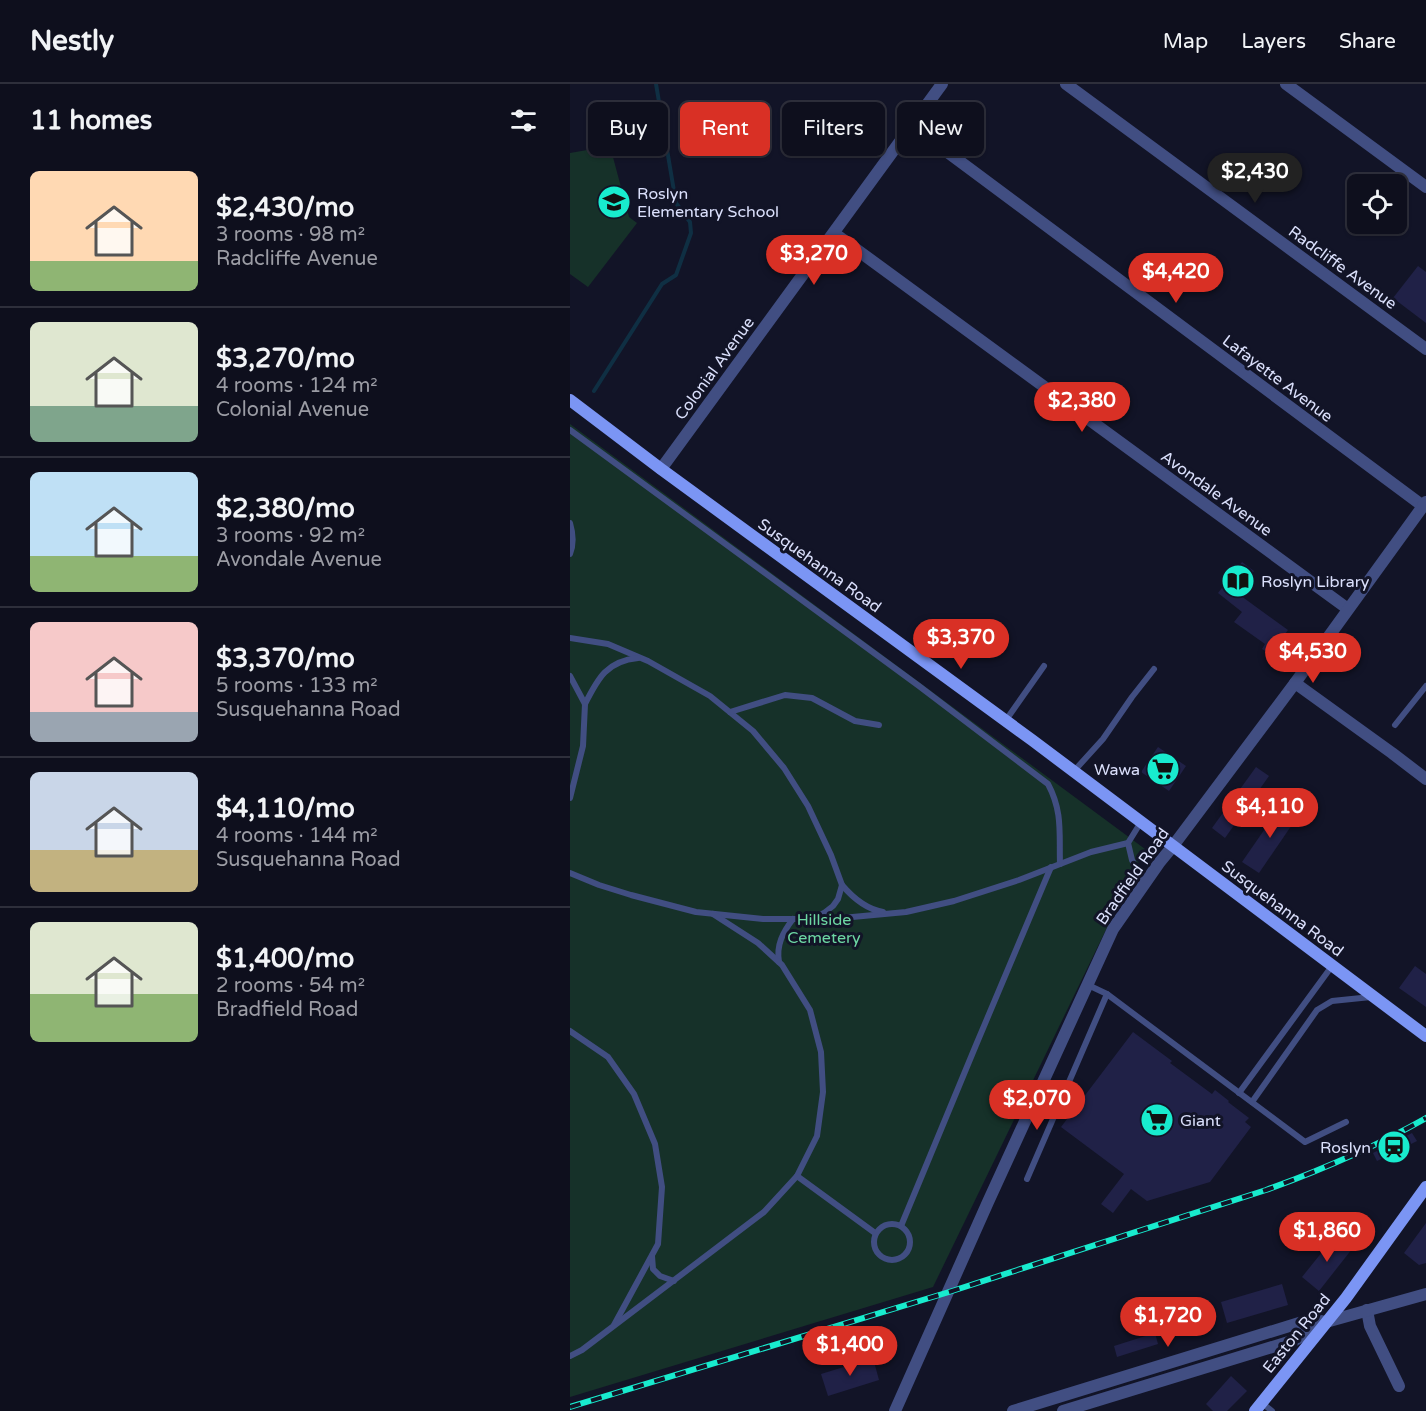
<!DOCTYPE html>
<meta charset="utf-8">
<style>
:root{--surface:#0e0f1d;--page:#171826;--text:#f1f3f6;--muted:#9b9ca4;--line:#2e2f3b;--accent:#d93025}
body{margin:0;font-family:"Varela Round",sans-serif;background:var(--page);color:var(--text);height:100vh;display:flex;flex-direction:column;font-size:22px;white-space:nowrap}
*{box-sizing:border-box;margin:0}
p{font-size:20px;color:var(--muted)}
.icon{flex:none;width:33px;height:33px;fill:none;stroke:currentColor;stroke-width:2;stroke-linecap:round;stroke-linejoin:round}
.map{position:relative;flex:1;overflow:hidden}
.sheet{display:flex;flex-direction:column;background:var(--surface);width:570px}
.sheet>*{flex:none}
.guide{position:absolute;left:18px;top:18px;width:570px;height:54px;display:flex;gap:12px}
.tools{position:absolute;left:777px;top:90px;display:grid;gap:12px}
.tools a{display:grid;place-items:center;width:60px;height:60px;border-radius:9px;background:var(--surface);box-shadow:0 2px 4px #0004,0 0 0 2px var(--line);font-size:30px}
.price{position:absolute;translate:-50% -51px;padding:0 14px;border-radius:21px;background:var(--accent);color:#fff;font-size:20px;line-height:39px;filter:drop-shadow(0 2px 3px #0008)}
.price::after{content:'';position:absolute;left:50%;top:36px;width:18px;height:14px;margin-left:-9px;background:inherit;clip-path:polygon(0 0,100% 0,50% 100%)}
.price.active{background:#222;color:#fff}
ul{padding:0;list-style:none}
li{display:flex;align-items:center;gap:18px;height:150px;padding:0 30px}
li+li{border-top:2px solid var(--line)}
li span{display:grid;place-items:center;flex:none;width:168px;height:120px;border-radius:9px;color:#555}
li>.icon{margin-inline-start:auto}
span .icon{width:72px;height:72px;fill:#fffc;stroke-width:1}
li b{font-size:26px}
h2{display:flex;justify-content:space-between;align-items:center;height:72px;padding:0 30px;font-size:26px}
.chip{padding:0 21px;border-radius:9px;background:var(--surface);box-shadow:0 2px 4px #0004,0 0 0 2px var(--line);font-size:21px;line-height:54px}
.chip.active{background:var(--accent);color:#fff}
header{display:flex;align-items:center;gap:36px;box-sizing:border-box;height:84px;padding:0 30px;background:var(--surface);border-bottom:2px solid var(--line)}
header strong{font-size:28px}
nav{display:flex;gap:33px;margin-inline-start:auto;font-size:21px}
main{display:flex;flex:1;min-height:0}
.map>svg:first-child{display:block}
.green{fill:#163129}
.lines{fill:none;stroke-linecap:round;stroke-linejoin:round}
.stream{stroke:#0f2f43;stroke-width:4}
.building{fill:#202147}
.service{stroke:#414e82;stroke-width:6}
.minor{stroke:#414e82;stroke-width:12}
.secondary{stroke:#7b95f4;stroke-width:12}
.rail-casing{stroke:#18ebce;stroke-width:6}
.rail{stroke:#121427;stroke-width:4;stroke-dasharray:11;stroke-linecap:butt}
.labels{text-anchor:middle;stroke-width:6;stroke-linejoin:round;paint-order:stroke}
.poi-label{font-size:16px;fill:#dbe0fc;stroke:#121427;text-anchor:start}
.street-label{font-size:16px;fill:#dbe0fc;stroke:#121427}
.park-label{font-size:16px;fill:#6dd7a3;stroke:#121427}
</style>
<header>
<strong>Nestly</strong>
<nav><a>Map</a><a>Layers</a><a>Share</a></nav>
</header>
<main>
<section class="sheet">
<h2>11 homes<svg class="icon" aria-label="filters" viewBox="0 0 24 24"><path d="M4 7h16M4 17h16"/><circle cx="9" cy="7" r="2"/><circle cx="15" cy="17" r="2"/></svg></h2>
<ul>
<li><span style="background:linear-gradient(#ffd9b3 75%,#8fb573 0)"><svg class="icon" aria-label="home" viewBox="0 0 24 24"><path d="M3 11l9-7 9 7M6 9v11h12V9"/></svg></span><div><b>$2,430/mo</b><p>3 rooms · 98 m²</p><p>Radcliffe Avenue</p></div></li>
<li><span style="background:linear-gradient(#dfe7d0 70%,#7fa58c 0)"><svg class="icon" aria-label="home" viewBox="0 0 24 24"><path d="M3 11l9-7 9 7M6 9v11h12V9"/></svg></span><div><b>$3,270/mo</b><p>4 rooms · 124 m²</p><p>Colonial Avenue</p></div></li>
<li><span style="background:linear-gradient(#bfe0f5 70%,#8fb573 0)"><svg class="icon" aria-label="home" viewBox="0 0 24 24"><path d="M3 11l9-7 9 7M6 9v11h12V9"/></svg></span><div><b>$2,380/mo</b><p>3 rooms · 92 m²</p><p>Avondale Avenue</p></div></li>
<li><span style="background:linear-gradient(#f6c9c9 75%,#9aa5b1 0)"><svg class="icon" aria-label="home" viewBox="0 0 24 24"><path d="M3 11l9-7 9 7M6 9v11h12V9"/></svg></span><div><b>$3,370/mo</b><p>5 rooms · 133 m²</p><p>Susquehanna Road</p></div></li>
<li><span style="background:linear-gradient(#c9d6e8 65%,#c2b280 0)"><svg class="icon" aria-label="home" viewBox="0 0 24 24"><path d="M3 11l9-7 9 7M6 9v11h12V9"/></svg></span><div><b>$4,110/mo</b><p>4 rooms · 144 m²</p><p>Susquehanna Road</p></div></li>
<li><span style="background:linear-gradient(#dfe7d0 60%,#8fb573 0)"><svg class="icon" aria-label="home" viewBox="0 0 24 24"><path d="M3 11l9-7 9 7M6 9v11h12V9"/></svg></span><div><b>$1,400/mo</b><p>2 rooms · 54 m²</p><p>Bradfield Road</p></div></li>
</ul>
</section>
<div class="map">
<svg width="856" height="1327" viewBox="0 0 856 1327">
<rect width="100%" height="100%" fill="#121427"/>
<g class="green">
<polygon points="40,62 59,133 67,139 18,203 0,190 0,69"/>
<polygon points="0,340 575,765 363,1203 0,1313"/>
</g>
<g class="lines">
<polyline class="stream" points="24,307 92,200 106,191 121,149 120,138 106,119 86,0"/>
</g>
<g class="building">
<polygon points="848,182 856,188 856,239 823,214"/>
<polygon points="672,478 684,487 667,509 718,546 700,570 692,565 695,560 664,538 672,528 648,509"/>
<polygon points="588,663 616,682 599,707 571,688"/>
<polygon points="686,683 699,692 655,754 642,744"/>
<polygon points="712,720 728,732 689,789 672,778"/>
<polygon points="845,882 856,890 856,923 829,904"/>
<polygon points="563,948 602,977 600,979 642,1010 645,1006 659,1017 658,1018 679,1034 675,1038 681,1043 640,1098 577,1117 561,1105 543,1129 531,1120 554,1090 491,1043"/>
<polygon points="842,1049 847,1057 807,1077 803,1069"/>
<polygon points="856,1139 856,1179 849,1181 834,1169"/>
<polygon points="765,1152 782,1165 749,1207 732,1193"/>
<polygon points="712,1200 718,1221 657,1239 651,1218"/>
<polygon points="628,1226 633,1244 621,1247 616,1229"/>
<polygon points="585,1249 588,1260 547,1273 544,1262"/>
<polygon points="303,1274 309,1296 258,1312 251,1290"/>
<polygon points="661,1292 677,1307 657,1327 643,1327 636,1320"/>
</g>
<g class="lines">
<g class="service">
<path d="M0,346l349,256 129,98c15,28 11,50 12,80"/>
<path d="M0,439c3,10 4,21 0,31"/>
<polyline points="0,554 38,560 78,577 140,612 183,647 214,684 238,722 261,771 272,801 268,815 263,822 254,829 243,834"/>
<polyline points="0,592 15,620 13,662 0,714"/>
<path d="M15,620c13,-26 22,-43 53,-46"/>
<polyline points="160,628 215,611 242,614 285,637 309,641"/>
<polyline points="436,636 474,582"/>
<polyline points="825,641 856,602"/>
<polyline points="504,687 533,655 562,613 584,585"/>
<polyline points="571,738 558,759 562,776 574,799"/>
<polyline points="0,789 29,801 61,811 126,828 193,835 261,835 336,828 384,817 449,796 521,768 558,759"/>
<path d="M272,801c11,13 24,24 41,27"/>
<path d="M209,878c-3,-17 4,-30 14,-43"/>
<polyline points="518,901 537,910 735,1058 776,1038"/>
<polyline points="0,947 38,973 64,1010 85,1060 92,1103 88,1160 44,1241"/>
<polyline points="669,1009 762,882"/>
<polyline points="682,1018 747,926 762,917 801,913"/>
<polyline points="227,1092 305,1149"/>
<polyline points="457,1095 537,910"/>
<circle cx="322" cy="1158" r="18"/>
<polyline points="331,1142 406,961 481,783"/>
<polyline points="82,1172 83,1185 90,1192 104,1197"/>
<polyline points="0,1272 12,1266 194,1128 227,1092 247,1052 253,1008 251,968 240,926 212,881 188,859 143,830"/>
<polyline points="692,1319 702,1327"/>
</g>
<g class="minor">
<polyline points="496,0 856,265"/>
<polyline points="716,0 856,103"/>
<polyline points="341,41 853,422"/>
<polyline points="264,149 778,525"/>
<polyline points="91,385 372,0"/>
<polyline points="725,599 822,669 856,695"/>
<polyline points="797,1226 800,1242 829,1302"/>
<polyline points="325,1327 418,1118 543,845 589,779 603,762 725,599 856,418"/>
<polyline points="443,1327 742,1235 756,1238"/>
<polyline points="493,1327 725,1256 756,1238 856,1210"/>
</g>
<g class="secondary">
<polyline points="0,316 91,385 462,656 856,952"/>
<polyline points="685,1327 776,1214 856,1103"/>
</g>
<defs>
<path id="rail" d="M0,1323l379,-115 317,-102c55,-20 109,-43 160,-72"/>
</defs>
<use href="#rail" class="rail-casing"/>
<use href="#rail" class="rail"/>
</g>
<defs>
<symbol id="school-disc" viewBox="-11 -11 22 22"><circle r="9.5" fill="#18ebce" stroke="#121427"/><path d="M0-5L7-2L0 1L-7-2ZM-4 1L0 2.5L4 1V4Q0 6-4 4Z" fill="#111"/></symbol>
<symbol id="library-disc" viewBox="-11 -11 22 22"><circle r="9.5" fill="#18ebce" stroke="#121427"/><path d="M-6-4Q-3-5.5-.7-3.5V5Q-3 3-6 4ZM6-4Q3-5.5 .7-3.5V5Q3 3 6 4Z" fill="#111"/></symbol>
<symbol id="supermarket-disc" viewBox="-11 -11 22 22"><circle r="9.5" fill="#18ebce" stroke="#121427"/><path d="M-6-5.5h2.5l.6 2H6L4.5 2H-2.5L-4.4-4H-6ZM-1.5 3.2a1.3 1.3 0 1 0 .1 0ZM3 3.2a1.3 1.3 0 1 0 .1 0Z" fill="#111"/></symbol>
<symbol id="station-disc" viewBox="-11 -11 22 22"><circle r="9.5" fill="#18ebce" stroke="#121427"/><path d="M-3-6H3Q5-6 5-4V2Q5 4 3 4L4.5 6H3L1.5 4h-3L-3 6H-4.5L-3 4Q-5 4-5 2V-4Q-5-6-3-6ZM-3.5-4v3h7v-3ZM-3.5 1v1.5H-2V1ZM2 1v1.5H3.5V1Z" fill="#111"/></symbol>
</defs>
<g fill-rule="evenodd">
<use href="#school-disc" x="25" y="99" width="38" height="38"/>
<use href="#library-disc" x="649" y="478" width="38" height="38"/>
<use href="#supermarket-disc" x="574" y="666" width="38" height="38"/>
<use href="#supermarket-disc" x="568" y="1017" width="38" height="38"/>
<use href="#station-disc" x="805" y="1044" width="38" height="38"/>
</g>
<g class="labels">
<g class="poi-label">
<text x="67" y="115">Roslyn<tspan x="67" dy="18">Elementary School</tspan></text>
<text x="691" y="503">Roslyn Library</text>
<text x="570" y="691" text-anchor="end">Wawa</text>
<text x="610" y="1042">Giant</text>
<text x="801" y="1069" text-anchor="end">Roslyn</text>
</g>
<g class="street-label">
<text transform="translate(773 183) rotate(36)" y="6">Radcliffe Avenue</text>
<text transform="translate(144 284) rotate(-54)" y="6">Colonial Avenue</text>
<text transform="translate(708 294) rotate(37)" y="6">Lafayette Avenue</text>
<text transform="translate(647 409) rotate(36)" y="6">Avondale Avenue</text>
<text transform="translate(250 481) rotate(36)" y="6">Susquehanna Road</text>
<text transform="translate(562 792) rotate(-55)" y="6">Bradfield Road</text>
<text transform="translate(713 824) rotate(37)" y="6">Susquehanna Road</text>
<text transform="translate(726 1249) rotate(-51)" y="6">Easton Road</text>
</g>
<g class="park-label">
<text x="254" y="841">Hillside<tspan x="254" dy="18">Cemetery</tspan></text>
</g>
</g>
</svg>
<div class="tools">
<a><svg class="icon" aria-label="locate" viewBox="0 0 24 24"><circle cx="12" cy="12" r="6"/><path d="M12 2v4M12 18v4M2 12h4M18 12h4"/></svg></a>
</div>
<b class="price active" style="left:685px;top:120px">$2,430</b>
<b class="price" style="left:244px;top:202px">$3,270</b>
<b class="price" style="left:606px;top:220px">$4,420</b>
<b class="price" style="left:512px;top:349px">$2,380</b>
<b class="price" style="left:391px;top:586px">$3,370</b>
<b class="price" style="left:743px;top:600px">$4,530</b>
<b class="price" style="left:700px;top:755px">$4,110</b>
<b class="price" style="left:467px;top:1047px">$2,070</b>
<b class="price" style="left:757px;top:1179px">$1,860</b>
<b class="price" style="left:598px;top:1264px">$1,720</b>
<b class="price" style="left:280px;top:1293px">$1,400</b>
<div class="guide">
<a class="chip">Buy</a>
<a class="chip active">Rent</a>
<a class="chip">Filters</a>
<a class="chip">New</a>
</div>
</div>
</main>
